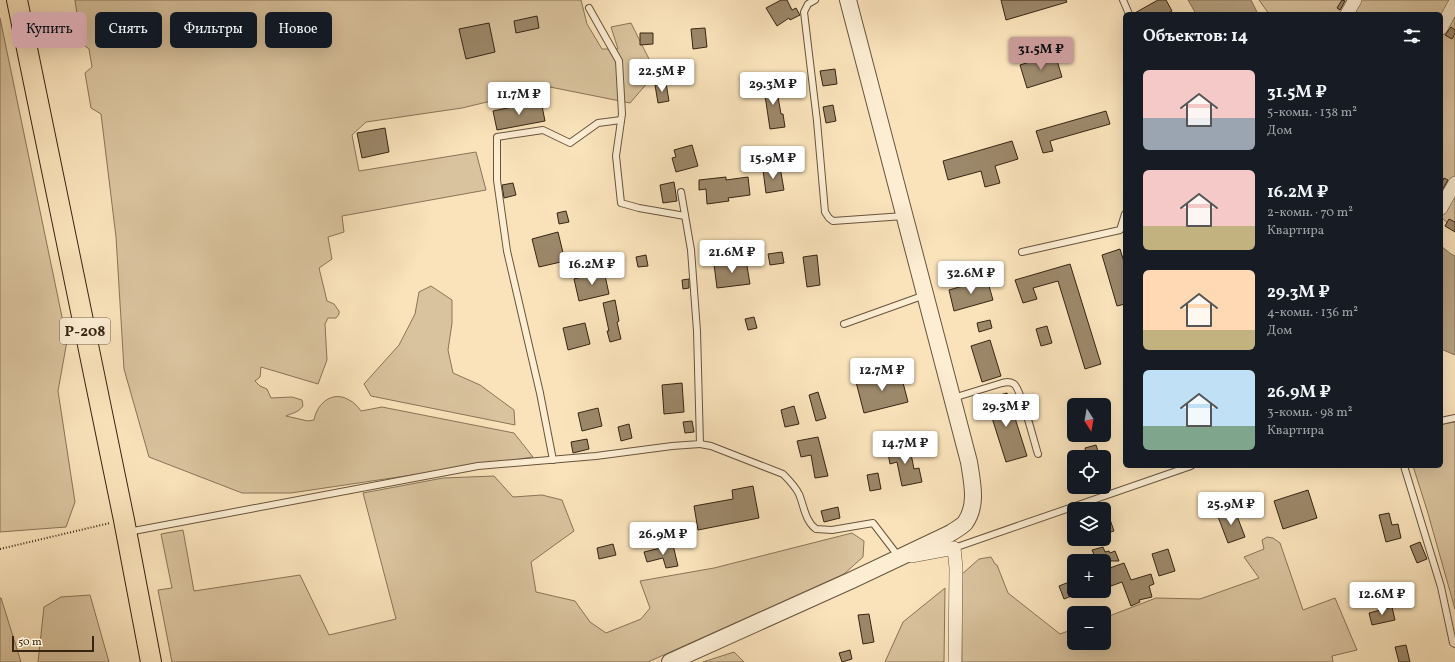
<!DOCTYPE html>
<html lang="ru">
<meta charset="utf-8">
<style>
:root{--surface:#171b24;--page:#242831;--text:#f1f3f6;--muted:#9ea1a6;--accent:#c59692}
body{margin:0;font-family:Vollkorn,serif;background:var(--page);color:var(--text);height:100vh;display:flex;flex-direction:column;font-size:15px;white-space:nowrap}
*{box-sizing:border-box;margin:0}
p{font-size:13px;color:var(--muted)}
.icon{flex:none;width:22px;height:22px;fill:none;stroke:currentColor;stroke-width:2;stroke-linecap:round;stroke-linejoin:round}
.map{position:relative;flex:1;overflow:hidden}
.sheet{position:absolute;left:1123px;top:12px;width:320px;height:456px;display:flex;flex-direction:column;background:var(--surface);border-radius:6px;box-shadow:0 4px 16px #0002}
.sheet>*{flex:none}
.top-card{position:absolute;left:12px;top:12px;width:380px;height:36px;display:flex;gap:8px}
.needle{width:26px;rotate:169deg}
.fabs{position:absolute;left:1067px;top:398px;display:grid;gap:8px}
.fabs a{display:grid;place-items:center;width:44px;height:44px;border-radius:6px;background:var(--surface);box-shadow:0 4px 16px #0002;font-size:20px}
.scale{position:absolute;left:12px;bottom:10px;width:82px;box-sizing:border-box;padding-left:4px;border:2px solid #362513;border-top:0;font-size:11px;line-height:14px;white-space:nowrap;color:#362513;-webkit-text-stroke:3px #fcedd3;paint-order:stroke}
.price{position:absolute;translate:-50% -34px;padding:0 9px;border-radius:4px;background:#fff;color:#222;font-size:13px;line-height:26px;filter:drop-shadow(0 1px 2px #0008)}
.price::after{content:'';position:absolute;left:50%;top:24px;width:12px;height:9px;margin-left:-6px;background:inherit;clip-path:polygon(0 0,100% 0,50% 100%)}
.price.selected{background:var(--accent);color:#111}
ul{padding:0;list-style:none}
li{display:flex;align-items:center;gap:12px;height:100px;padding:0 20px}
li span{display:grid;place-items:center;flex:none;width:112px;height:80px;border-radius:6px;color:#555}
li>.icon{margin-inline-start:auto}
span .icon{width:48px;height:48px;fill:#fffc;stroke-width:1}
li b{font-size:17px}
h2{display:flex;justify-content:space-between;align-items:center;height:48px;padding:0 20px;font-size:17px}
.pill{padding:0 14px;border-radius:6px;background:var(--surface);box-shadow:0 4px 16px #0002;font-size:14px;line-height:36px}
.pill.selected{background:var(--accent);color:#111}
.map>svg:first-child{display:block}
.green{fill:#d9c39e;stroke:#887458}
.water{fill:#b7a282;stroke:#837056}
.building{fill:#9c886a;stroke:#362513}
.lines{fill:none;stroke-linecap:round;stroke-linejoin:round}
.service-casing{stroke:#67543d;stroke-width:8}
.minor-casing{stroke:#67543d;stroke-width:14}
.tertiary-casing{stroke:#67543d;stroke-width:18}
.primary-casing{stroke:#362513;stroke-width:22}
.path{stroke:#362513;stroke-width:2;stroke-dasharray:1 2;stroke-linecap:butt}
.service{stroke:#fcedd3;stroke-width:6}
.minor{stroke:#fcedd3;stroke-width:13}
.tertiary{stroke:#fcedd3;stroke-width:16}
.primary{stroke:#fae3bb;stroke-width:20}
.labels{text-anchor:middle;stroke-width:4;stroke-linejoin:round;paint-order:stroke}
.shield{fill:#fcedd3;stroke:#71614d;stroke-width:1}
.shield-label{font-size:15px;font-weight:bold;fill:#362513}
</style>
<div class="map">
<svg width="1455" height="662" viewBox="0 0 1455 662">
<rect width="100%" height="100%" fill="#fae3bb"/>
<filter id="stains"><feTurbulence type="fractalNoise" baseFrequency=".005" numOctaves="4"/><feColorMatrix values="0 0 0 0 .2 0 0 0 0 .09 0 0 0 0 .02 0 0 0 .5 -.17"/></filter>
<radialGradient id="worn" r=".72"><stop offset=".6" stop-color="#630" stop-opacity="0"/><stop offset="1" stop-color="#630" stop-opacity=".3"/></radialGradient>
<g class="green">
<path d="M75,0h506l6,24 15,25h16l-7,-22 20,-4 25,50 -26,30 -80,-16 -88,21 -96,14 -14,13 7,36 117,-19 10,38 -144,26 2,16 -16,5 4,22 -13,9 8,33 7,3 5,7v3l-3,4h-8l-3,6 2,36 -9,24 -57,-17 -1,10 -5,4 5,5 7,3 4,9 21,-1 10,3 1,6c-5,7 -11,7 -17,10l22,5 6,-1c3,-17 19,-30 35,-20 5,2 9,7 12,11l21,-4 132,26 19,24 -242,36h-49l-93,-36 -25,-88 -8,-132 -15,-123 -10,-6 -6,-35 7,-6 -3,-18 -8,-6z"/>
<polygon points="1259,0 1455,0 1455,230 1441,217 1441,14 1269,14"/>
<polygon points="0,18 67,341 58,391 75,502 66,527 0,532"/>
<polygon points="431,286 452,300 452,323 448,350 453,373 480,385 514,410 515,425 371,396 364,384 399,345 415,314 419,292"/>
<polygon points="1455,422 1455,609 1427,510 1413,466 1441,466 1441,424"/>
<polygon points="494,476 513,497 542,495 562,500 574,531 531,562 536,592 575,601 590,622 606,633 641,619 650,608 640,581 714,568 852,533 864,541 863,557 844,574 648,662 172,662 158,590 172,588 161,534 183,530 194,591 300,575 329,635 396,619 363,493 443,478"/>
<polygon points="1267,537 1273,538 1280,543 1303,610 1335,598 1357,650 1332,656 1333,662 962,662 961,575 979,559 991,557 995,564 997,565 1008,593 1060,634 1074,629 1074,643 1104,643 1104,618 1156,598 1200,599 1259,578 1244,557 1264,549 1262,540"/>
<polygon points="945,588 944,662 885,662 903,622"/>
<polygon points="90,595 109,662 38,662 44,607 61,597"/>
<polygon points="0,598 1,598 21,662 0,662"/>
<polygon points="734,652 744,662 703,662"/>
</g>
<g class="water">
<polygon points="1188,0 1251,0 1258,14 1196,14"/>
<polygon points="1441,246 1451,254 1455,256 1455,355 1441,349"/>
</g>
<g class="building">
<polygon points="781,0 787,0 792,10 796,8 800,15 790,20 789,18 777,26 766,8"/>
<polygon points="1001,0 1066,0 1067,2 1006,20"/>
<polygon points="1158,0 1166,0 1172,11 1166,14 1133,14"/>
<polygon points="1342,0 1345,1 1340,10 1337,8"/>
<polygon points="537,16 539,28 516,33 514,21"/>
<polygon points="489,23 495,52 466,59 459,29"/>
<polygon points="1451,27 1455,30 1455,34 1452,39 1445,35"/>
<polygon points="705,28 707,47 693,49 691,29"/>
<polygon points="640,33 653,33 653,44 640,45"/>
<polygon points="1055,54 1062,77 1027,88 1020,65"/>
<polygon points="835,69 837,84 823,86 820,71"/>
<polygon points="775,80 781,114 783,114 785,127 770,129 763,82"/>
<polygon points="666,83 669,101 658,103 655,85"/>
<polygon points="541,101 545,121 497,130 493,111"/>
<polygon points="833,105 836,121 826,123 823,107"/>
<polygon points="1106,111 1110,124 1050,141 1053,151 1043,153 1036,131"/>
<polygon points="385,128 389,152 362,158 357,133"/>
<polygon points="1012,141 1018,159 995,166 1000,183 985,187 981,171 948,180 943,161"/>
<polygon points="692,145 698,166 676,172 672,158 676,157 674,150"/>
<polygon points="780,167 784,190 766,193 763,170"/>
<polygon points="726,177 726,180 748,177 750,195 728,198 729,201 707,204 706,189 699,190 699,180"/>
<polygon points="1444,178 1448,180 1441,192 1441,184"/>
<polygon points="674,182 677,201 663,203 660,185"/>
<polygon points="513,183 516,195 504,198 502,185"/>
<polygon points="566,211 569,222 559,224 557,213"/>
<polygon points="1449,219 1455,222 1455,232 1445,226"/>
<polygon points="558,232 565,261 539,267 532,239"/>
<polygon points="1120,249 1125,265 1125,304 1117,306 1102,255"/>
<polygon points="782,252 784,263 770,265 768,254"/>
<polygon points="646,255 648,266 638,267 636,257"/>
<polygon points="817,255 820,285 807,287 803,257"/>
<polygon points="746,260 750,284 717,288 714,264"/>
<polygon points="1070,264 1101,364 1085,369 1058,281 1033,288 1037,299 1023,303 1015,280"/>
<polygon points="604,271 609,294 579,301 574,279"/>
<polygon points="689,279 689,288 683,289 682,280"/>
<polygon points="987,279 993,300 954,311 949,290"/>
<polygon points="615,300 619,321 617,322 621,339 610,342 607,331 609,331 603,303"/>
<polygon points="754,317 757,328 748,330 745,319"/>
<polygon points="990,320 992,328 979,332 977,323"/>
<polygon points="585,323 590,344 568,350 563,328"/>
<polygon points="1047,326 1052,343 1041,346 1036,329"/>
<polygon points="990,340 1001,376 982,382 971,346"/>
<polygon points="900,371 908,402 864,413 856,382"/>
<polygon points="682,383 684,412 664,414 662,385"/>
<polygon points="818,392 826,418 816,421 809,395"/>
<polygon points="1007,393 1027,456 1006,462 986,399"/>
<polygon points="794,406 799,424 785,427 781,410"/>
<polygon points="598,408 602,426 582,431 578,413"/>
<polygon points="692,421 694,432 685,433 683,422"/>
<polygon points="629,424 632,438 621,441 618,427"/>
<polygon points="818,437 828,476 815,478 811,455 801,457 797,441"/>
<polygon points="587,439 589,449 573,453 571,442"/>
<polygon points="909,444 914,469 919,468 922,482 902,486 897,462 890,464 887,448"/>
<polygon points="1096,445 1100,457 1087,457 1085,448"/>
<polygon points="878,473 881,489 870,491 867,475"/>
<polygon points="753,486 759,518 698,530 694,506 733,499 732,490"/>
<polygon points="1308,490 1317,518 1283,529 1274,501"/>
<polygon points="1104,505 1105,505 1114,531 1104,534"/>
<polygon points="838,507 840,518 824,522 821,511"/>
<polygon points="1234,508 1245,537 1228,543 1217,514"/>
<polygon points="1389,513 1392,525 1398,524 1401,538 1386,542 1379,515"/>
<polygon points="1420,542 1427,559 1417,563 1410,546"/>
<polygon points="613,544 616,555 599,559 597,548"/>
<polygon points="673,545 678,566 666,568 663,558 647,562 644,552"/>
<polygon points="1103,547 1105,552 1109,551 1110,553 1115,551 1119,561 1084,561 1095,557 1092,550"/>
<polygon points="1168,549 1175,571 1159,576 1152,554"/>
<polygon points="1124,563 1131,580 1151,574 1154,584 1149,586 1152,597 1139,600 1140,602 1131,606 1122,582 1111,586 1110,582 1104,585 1104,570"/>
<polygon points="1074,580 1074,595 1064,599 1059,586"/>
<polygon points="1392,607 1395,620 1372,625 1369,613"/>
<polygon points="869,614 874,642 863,644 858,615"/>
<polygon points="1406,645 1410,662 1399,662 1395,647"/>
<polygon points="850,650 852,659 842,662 839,653"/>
</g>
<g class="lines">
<defs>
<g id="service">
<polyline points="815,0 808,4 804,12 817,121 825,212 829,218 833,221 904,216"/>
<polyline points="1123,0 1129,14"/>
<polyline points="589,8 619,61 622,114 616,156 621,203 639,208 685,216"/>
<polyline points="1022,252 1120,230 1125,214"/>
<polyline points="844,324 925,295"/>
<path d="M953,398l49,-15c4,-1 8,-2 12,1 7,5 20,58 24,70"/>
<polyline points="1441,421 1455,418"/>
<path d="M700,444l11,2 72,28c6,6 12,12 16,20 5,12 6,27 17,35l16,1 41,-7 26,34"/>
<polyline points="553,460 540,393 507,251 497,180 497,137 543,130 570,143 598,123 621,120"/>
<polyline points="1404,466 1441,587 1453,643 1455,644"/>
<polyline points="128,532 478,466 596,456 672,446 700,444 697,331 691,250 681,192"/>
<polyline points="954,548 1191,466"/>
</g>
<g id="minor">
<polyline points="1347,14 1355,0"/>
<polyline points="1441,28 1455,3"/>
<polyline points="1441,208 1455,183"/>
<polyline points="911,556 954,548 956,568 955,662"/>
</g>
<path id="tertiary" d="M670,662l182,-82 97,-46c5,-3 12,-7 16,-11 13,-18 7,-41 4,-61l-121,-462"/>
<polyline id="primary" points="17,0 124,520 151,662"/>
</defs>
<use href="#service" class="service-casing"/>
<use href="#minor" class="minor-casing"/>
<use href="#tertiary" class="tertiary-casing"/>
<use href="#primary" class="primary-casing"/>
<polyline class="path" points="0,549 110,523"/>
<use href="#service" class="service"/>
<use href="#minor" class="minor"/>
<use href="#tertiary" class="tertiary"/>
<use href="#primary" class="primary"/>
</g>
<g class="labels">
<rect class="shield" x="60" y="318" width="50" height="26" rx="3"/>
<g class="shield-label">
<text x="85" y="336">Р-208</text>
</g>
</g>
<rect width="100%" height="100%" filter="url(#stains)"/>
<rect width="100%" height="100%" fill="url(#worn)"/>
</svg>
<div class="fabs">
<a><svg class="needle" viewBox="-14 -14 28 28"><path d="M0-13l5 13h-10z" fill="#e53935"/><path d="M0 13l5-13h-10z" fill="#9ea1a6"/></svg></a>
<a><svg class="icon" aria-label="locate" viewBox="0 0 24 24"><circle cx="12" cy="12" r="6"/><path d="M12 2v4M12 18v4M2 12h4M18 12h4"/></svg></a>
<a><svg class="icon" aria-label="layers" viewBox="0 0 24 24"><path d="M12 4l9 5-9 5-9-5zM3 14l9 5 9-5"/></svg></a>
<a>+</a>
<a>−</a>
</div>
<div class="scale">50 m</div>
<b class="price selected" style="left:1041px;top:71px">31.5M ₽</b>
<b class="price" style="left:662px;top:93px">22.5M ₽</b>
<b class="price" style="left:773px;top:106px">29.3M ₽</b>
<b class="price" style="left:519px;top:116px">11.7M ₽</b>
<b class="price" style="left:773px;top:180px">15.9M ₽</b>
<b class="price" style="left:732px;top:274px">21.6M ₽</b>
<b class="price" style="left:592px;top:286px">16.2M ₽</b>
<b class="price" style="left:971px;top:295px">32.6M ₽</b>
<b class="price" style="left:882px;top:392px">12.7M ₽</b>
<b class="price" style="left:1006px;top:428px">29.3M ₽</b>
<b class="price" style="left:905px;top:465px">14.7M ₽</b>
<b class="price" style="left:1231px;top:526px">25.9M ₽</b>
<b class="price" style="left:663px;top:556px">26.9M ₽</b>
<b class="price" style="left:1382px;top:616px">12.6M ₽</b>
<div class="top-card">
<a class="pill selected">Купить</a>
<a class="pill">Снять</a>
<a class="pill">Фильтры</a>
<a class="pill">Новое</a>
</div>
<section class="sheet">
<h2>Объектов: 14<svg class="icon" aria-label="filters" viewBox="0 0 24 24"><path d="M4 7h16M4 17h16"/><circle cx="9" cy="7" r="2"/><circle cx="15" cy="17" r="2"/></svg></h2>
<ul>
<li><span style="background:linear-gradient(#f6c9c9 60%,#9aa5b1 0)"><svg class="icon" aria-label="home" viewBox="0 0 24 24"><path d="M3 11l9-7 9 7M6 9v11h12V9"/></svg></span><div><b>31.5M ₽</b><p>5-комн. · 138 m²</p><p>Дом</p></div></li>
<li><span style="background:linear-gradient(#f6c9c9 70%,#c2b280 0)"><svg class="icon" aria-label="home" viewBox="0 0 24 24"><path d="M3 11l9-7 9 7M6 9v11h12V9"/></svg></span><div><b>16.2M ₽</b><p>2-комн. · 70 m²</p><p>Квартира</p></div></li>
<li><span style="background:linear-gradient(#ffd9b3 75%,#c2b280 0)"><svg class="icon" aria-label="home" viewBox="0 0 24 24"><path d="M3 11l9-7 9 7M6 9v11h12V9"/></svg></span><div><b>29.3M ₽</b><p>4-комн. · 136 m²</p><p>Дом</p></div></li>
<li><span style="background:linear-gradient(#bfe0f5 70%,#7fa58c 0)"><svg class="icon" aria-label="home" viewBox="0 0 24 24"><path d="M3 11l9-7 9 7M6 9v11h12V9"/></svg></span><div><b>26.9M ₽</b><p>3-комн. · 98 m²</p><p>Квартира</p></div></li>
</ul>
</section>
</div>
